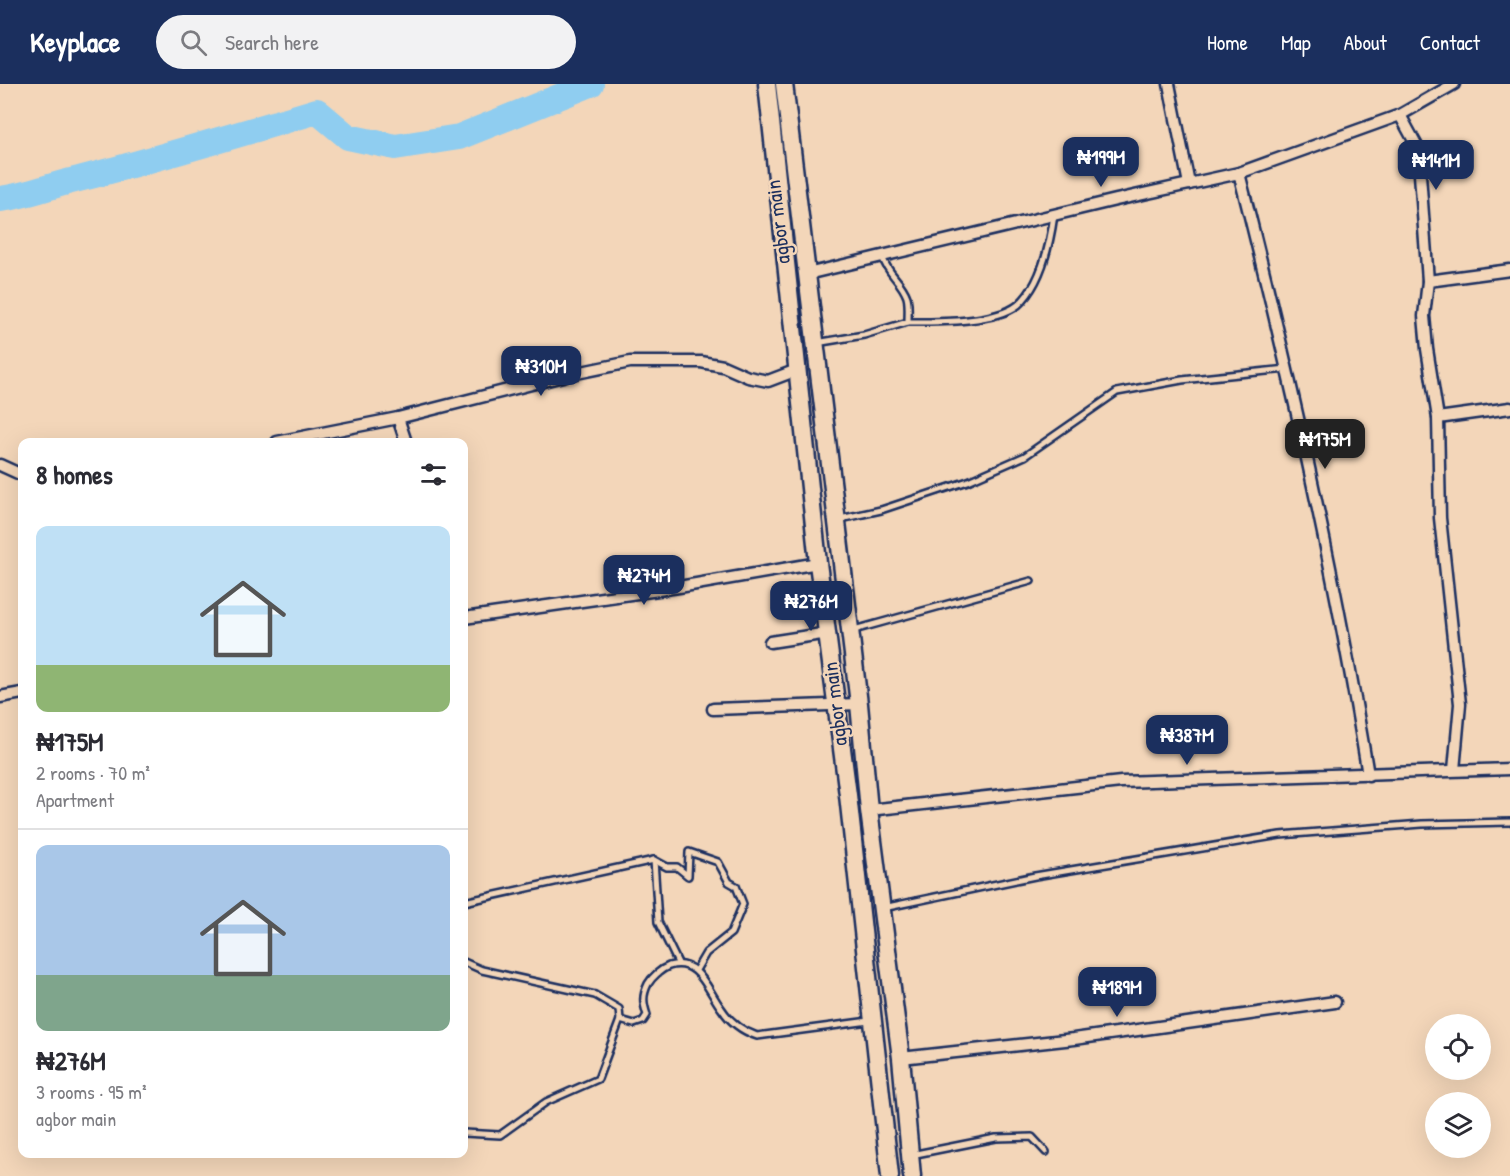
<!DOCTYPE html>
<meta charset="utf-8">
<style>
:root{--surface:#fff;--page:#f2f2f3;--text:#2b2b33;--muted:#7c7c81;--line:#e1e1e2;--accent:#1b2f5e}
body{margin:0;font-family:"Patrick Hand",sans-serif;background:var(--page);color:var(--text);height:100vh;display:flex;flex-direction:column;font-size:22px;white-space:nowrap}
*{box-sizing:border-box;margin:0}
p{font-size:20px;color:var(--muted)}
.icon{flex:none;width:33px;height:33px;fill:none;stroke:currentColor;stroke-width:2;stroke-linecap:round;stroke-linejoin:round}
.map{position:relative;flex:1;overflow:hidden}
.details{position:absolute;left:18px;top:354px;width:450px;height:720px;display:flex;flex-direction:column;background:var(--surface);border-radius:12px;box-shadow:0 6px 24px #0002}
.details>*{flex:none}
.tools{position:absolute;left:1425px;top:930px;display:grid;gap:12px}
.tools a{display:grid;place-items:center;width:66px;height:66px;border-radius:50%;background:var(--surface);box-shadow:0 6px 24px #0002;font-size:30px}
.price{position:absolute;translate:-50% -51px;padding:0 14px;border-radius:12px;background:var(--accent);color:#fff;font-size:20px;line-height:39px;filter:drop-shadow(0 2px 3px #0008)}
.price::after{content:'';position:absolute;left:50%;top:36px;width:18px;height:14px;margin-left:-9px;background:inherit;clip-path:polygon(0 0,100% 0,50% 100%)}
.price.current{background:#222;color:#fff}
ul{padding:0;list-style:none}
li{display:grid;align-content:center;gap:12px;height:318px;padding:0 18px}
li+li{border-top:2px solid var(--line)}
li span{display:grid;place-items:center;height:186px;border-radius:12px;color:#555}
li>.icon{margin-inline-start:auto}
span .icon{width:108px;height:108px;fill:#fffc;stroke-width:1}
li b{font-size:26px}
h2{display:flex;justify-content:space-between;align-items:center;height:72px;padding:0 18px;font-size:26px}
header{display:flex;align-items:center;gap:36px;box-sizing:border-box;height:84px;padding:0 30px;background:var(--accent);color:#fff}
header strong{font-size:28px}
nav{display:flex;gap:33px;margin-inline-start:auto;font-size:21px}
.search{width:420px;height:54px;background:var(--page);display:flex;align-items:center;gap:15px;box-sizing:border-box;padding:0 21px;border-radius:33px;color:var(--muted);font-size:22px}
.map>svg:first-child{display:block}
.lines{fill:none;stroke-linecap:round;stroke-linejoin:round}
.river{stroke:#8fcdf0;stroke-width:26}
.service-casing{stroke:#1b2f5e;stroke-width:10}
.minor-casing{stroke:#1b2f5e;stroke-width:15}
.secondary-casing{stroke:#1b2f5e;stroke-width:21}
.service{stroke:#f3d6b9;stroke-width:5}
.minor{stroke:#f3d6b9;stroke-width:10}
.secondary{stroke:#f3d6b9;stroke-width:16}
.labels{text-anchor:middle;stroke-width:5;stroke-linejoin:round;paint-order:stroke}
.street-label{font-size:21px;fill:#1b2f5e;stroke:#f3d6b9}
</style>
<header>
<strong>Keyplace</strong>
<div class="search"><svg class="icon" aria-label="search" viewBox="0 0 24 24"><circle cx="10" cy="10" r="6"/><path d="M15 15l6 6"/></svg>Search here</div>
<nav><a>Home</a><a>Map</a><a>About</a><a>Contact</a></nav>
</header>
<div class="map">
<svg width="1510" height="1092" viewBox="0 0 1510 1092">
<rect width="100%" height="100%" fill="#f3d6b9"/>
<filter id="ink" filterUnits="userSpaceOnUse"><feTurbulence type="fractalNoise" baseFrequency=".0167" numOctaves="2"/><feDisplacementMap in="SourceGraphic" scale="12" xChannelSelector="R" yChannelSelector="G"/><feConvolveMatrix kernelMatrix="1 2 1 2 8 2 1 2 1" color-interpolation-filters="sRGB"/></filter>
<g filter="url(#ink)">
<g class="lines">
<path class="river" d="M0,115c26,-3 49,-13 75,-19 82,-21 162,-45 242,-69l31,26 47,10 64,-10 132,-53"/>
<defs>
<g id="service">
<path d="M908,238c28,0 87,1 110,-17 23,-20 32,-61 36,-90"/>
<path d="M816,259l48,-8 44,-13c0,-8 1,-18 -1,-25 -6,-17 -19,-22 -25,-41"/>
<polyline points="840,435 881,426 968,397 1025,372 1117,308 1182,296 1287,285"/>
<polyline points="854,546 1031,497"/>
<polyline points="654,776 658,838 678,879"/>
<polyline points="464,818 654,776 667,783 677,783 688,792 689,768 718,778 729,798 736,802 743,820 731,849 706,869 696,886"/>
<polyline points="883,824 1035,792 1280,751 1422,740 1510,738"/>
<path d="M464,878l18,8 113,25 24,14 1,11 14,4 9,-3 4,-6c-4,-12 -5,-19 1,-31 4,-7 13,-15 21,-18 29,-9 38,23 52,42 9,14 21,23 36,28l112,-15"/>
<polyline points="464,1049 500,1051 546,1018 598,995 620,936"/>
<polyline points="911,1071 996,1054 1032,1053 1046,1068"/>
</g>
<g id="minor">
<polyline points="1169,0 1189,100"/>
<polyline points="1400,31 1418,64 1428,197 1424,232 1427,265 1438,334 1440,434 1460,620 1454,686"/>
<path d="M1239,89c51,200 96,398 129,602"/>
<polyline points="807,190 1116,116 1239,89 1400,31 1454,0"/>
<polyline points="1428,197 1510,186"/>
<polyline points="398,334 406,358"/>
<polyline points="1438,334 1510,324"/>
<polyline points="277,358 398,334 567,291 630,278 701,278 723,282 748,293 768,297 797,286"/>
<polyline points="0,381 22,391"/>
<polyline points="464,534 679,503 818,479"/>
<polyline points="770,558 828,549"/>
<polyline points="0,613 22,609"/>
<polyline points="713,625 859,620"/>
<polyline points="869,726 1121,698 1510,685"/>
<polyline points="901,974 1074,955 1335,918"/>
</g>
<g id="secondary">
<polyline points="767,0 818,479 848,711 890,1092"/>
<polyline points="784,0 859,620 869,726 901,974 912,1092"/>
</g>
</defs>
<use href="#service" class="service-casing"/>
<use href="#minor" class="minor-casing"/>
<use href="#secondary" class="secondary-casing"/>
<use href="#service" class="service"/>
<use href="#minor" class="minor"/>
<use href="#secondary" class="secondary"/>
</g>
</g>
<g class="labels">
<g class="street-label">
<text transform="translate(778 138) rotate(-97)" y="7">agbor main</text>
<text transform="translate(835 620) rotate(-97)" y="7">agbor main</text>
</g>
</g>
</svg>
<div class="tools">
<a><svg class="icon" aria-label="locate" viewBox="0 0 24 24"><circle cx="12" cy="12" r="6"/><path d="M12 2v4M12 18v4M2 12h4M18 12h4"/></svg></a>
<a><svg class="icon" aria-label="layers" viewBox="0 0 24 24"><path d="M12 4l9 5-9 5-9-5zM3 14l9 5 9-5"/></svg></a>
</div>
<b class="price" style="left:1101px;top:104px">₦199M</b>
<b class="price" style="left:1436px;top:107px">₦141M</b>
<b class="price" style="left:541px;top:313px">₦310M</b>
<b class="price current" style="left:1325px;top:386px">₦175M</b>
<b class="price" style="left:644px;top:522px">₦274M</b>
<b class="price" style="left:811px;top:548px">₦276M</b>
<b class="price" style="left:1187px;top:682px">₦387M</b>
<b class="price" style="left:1117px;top:934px">₦189M</b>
<section class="details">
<h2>8 homes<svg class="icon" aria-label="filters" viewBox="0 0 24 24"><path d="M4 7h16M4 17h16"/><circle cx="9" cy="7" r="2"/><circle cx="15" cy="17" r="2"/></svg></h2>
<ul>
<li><span style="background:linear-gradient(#bfe0f5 75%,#8fb573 0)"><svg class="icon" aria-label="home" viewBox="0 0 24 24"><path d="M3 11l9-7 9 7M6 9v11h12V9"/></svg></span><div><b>₦175M</b><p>2 rooms · 70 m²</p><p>Apartment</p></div></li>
<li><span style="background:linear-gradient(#a9c7e8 70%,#7fa58c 0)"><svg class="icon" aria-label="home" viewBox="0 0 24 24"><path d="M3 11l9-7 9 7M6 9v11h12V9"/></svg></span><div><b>₦276M</b><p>3 rooms · 95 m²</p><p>agbor main</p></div></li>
</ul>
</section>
</div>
